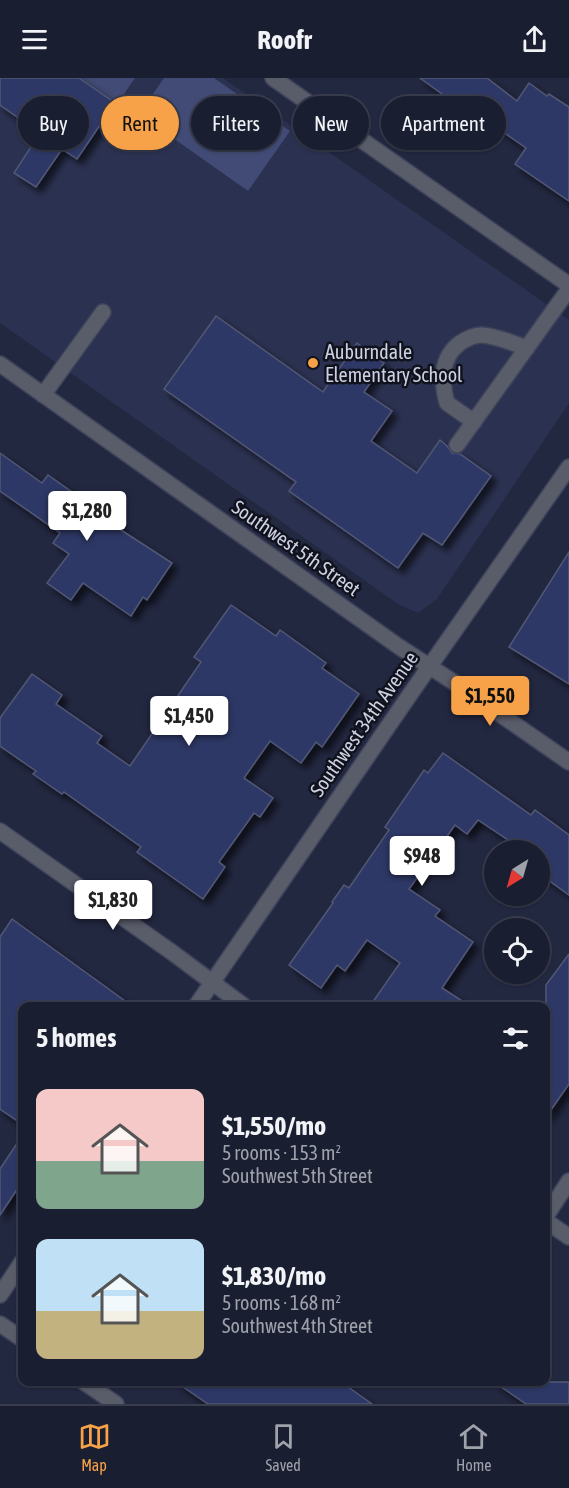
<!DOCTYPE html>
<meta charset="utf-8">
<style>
:root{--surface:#1a1e31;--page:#272b3d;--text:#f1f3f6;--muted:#9fa2ab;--line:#383c4d;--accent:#f7a248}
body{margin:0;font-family:"Asap Condensed",sans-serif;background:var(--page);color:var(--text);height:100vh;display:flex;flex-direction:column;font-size:22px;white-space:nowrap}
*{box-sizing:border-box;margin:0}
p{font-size:20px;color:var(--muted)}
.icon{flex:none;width:33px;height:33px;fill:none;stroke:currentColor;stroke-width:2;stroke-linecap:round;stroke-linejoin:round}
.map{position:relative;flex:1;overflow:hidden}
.details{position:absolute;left:18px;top:924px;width:532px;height:384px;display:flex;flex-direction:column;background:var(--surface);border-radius:12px;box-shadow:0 2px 4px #0004,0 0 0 2px var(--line)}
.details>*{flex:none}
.guide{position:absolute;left:18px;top:18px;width:534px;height:54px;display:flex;gap:12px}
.needle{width:39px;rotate:217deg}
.fabs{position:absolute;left:484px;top:762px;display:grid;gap:12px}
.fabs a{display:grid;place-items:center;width:66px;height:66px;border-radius:50%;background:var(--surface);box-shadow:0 2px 4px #0004,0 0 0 2px var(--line);font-size:30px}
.price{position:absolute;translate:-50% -51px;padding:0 14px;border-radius:6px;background:#fff;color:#222;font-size:20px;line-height:39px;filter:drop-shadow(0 2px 3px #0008)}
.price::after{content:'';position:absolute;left:50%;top:36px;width:18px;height:14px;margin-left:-9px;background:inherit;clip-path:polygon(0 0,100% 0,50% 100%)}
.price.on{background:var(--accent);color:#111}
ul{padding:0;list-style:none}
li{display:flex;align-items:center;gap:18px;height:150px;padding:0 18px}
li span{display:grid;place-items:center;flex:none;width:168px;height:120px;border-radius:12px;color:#555}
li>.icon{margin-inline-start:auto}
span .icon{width:72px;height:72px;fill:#fffc;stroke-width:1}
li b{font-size:26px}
h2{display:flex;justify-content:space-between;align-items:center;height:72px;padding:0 18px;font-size:26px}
.tag{padding:0 21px;border-radius:27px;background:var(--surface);box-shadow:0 2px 4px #0004,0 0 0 2px var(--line);font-size:21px;line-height:54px}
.tag.on{background:var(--accent);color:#111}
header{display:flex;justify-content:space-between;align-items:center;height:78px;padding:0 18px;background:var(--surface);font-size:27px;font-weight:700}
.dock{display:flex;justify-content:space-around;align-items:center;height:84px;border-top:2px solid var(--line);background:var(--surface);font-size:16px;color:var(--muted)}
.dock a{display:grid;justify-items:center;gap:3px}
.dock .on{color:var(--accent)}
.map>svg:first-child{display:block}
.built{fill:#2b3150}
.park{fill:#424b75}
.building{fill:#2f3766;stroke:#515874;stroke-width:1.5;filter:url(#shadow)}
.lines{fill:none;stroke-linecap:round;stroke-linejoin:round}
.minor-casing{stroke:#3e435b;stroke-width:18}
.minor{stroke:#595c69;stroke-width:15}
.poi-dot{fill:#f7a248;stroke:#10121d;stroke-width:2}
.labels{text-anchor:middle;stroke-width:5;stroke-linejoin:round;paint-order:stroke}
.poi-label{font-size:20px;fill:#cdd1e2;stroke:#10121d;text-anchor:start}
.street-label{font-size:20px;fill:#cdd1e2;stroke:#10121d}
</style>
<header><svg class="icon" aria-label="menu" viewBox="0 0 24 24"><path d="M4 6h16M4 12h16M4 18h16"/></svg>Roofr<svg class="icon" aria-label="share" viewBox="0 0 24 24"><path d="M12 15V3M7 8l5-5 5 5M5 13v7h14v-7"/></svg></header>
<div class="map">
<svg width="569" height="1326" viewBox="0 0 569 1326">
<defs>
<filter id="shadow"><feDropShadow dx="5.5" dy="5.5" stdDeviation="3" flood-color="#0009"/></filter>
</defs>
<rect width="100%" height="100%" fill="#232841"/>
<polygon class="built" points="0,0 223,0 569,242 569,325 437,521 418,535 398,526 0,245"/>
<g class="park">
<polygon points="81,0 135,0 117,26"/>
<polygon points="164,0 214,0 290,53 248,113 139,36"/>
</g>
<g class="building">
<polygon points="0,0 79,0 115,25 77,81 62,71 36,109 14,95 40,55 0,27"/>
<polygon points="420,0 487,0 517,23 529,5 547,18 549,16 569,29 569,123 515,86 526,70 490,45 477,64 453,47 464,32"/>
<polygon points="216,238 323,314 357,265 384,285 364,314 392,333 371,363 417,395 440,362 447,368 452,375 460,376 491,398 442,467 423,455 398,490 289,413 296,404 164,311"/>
<polygon points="0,375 42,405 48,397 123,450 121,452 172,485 147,522 143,519 131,538 83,505 71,522 47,505 69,476 53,465 60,455 0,413"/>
<polygon points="569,474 569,606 509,569"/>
<polygon points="231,527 276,558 280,552 326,585 322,590 359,616 322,669 316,664 301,685 270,663 244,700 273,720 260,739 254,735 219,784 225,789 203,821 137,774 141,769 64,714 62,716 33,696 36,693 0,668 0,640 32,596 62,617 56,626 102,658 97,665 130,688 201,584 194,579"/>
<polygon points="443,675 531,737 535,732 569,757 569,817 540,796 540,772 523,772 478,742 467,756 455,747 409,811 440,832 435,838 473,864 442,910 470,928 370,928 400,885 367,862 345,893 337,887 321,910 289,887 333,825 332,824 344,807 349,810 389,752 385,749 424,692 428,695"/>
<polygon points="12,841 132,928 22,928 22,1046 0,1031 0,859"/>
<polygon points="569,876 569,1006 546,1039 546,907"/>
<polygon points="22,1058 22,1104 0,1137 0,1091"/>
<polygon points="176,1304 341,1304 372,1326 208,1326"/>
<polygon points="494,1304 569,1304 569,1326 526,1326"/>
</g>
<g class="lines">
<defs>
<g id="minor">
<polyline points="273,0 569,207"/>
<polyline points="0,286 398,568 458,607 569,684"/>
<polyline points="43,317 103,234"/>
<path d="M474,344l-27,-19c-6,-22 -7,-45 13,-60 6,-4 14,-8 22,-8 15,1 30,8 45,13"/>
<polyline points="457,367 569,211"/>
<polyline points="0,753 173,875 244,928"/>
<polyline points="196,928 411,615 569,389"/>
<polyline points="546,1138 569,1103"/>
<polyline points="546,1143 569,1159"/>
<polyline points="0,1217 22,1184"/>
<polyline points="0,1246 22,1261"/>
<polyline points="84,1304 116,1326"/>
</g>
</defs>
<use href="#minor" class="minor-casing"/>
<use href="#minor" class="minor"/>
</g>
<circle class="poi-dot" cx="313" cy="285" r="6"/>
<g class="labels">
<g class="poi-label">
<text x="325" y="281">Auburndale<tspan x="325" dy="23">Elementary School</tspan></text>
</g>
<g class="street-label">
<text transform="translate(296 470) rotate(35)" y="7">Southwest 5th Street</text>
<text transform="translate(364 646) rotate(-55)" y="7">Southwest 34th Avenue</text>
</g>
</g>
</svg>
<div class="fabs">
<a><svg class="needle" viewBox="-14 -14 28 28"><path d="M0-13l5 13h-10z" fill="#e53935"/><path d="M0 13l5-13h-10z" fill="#9fa2ab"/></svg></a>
<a><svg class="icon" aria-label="locate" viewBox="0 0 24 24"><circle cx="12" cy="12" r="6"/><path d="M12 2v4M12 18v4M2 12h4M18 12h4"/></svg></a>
</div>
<b class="price" style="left:87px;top:464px">$1,280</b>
<b class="price on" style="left:490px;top:649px">$1,550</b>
<b class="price" style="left:189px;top:669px">$1,450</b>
<b class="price" style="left:422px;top:809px">$948</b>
<b class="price" style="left:113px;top:853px">$1,830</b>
<div class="guide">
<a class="tag">Buy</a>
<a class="tag on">Rent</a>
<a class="tag">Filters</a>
<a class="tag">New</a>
<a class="tag">Apartment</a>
</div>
<section class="details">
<h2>5 homes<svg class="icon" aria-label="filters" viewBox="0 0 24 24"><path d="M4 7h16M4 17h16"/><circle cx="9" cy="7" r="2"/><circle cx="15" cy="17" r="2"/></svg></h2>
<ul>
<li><span style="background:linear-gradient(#f6c9c9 60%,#7fa58c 0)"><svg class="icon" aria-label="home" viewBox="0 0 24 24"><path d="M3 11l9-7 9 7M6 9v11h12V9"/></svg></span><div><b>$1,550/mo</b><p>5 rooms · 153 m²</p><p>Southwest 5th Street</p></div></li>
<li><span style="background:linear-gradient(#bfe0f5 60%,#c2b280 0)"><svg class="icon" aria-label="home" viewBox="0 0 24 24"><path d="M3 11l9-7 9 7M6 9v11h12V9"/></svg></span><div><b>$1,830/mo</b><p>5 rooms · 168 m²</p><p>Southwest 4th Street</p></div></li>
</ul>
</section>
</div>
<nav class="dock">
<a class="on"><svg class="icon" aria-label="map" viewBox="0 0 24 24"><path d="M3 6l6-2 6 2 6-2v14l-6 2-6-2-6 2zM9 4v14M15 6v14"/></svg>Map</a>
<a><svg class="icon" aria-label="saved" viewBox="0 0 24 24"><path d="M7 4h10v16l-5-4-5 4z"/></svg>Saved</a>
<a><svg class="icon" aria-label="home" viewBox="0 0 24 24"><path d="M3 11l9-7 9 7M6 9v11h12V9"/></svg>Home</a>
</nav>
